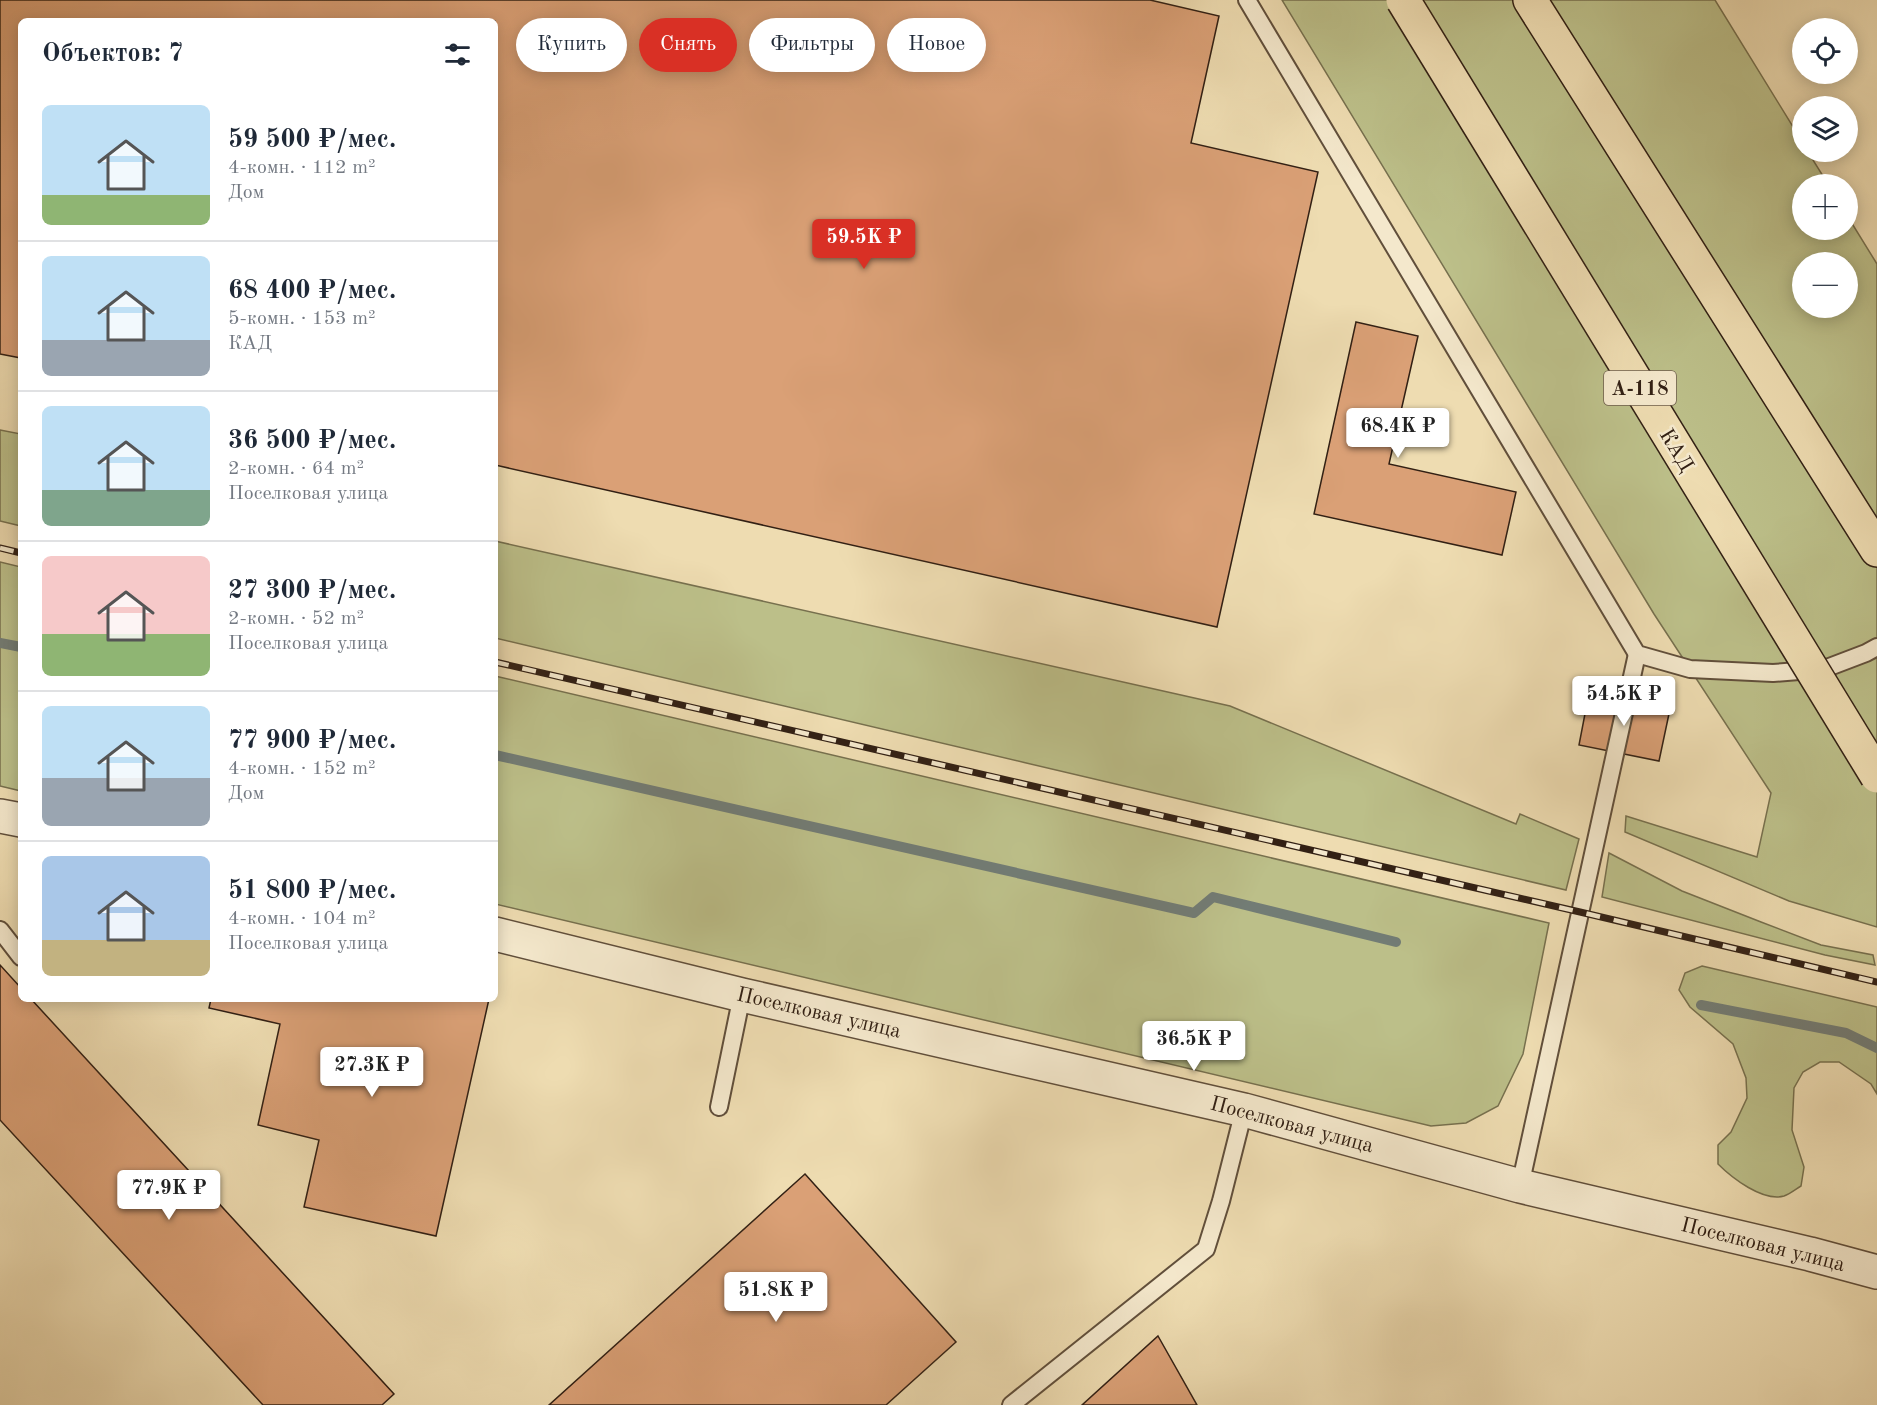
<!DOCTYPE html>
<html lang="ru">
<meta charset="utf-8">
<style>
:root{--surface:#fff;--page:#f6f6f7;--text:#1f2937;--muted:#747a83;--line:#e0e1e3;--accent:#d93025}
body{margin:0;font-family:"Old Standard TT",serif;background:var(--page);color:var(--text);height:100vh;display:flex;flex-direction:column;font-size:22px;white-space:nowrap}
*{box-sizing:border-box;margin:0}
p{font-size:20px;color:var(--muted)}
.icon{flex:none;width:33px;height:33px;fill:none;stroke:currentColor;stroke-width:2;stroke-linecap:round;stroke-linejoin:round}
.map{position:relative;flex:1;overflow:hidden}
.panel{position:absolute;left:18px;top:18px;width:480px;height:984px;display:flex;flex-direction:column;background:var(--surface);border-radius:9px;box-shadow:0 3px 15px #0003}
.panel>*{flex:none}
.banner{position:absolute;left:516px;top:18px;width:570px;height:54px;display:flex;gap:12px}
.tools{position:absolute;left:1792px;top:18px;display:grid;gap:12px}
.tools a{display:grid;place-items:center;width:66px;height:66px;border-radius:50%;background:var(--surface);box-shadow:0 3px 15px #0003;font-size:30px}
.price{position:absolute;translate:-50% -51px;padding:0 14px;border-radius:6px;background:#fff;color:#222;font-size:20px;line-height:39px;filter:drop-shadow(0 2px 3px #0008)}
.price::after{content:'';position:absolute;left:50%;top:36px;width:18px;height:14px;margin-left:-9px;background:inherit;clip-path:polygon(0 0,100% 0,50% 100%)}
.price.current{background:var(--accent);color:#fff}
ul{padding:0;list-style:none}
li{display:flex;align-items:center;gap:18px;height:150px;padding:0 24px}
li+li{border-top:2px solid var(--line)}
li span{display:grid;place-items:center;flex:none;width:168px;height:120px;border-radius:9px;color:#555}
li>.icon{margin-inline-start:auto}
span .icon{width:72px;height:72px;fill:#fffc;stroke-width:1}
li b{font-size:26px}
h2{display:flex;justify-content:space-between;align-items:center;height:72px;padding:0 24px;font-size:26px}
.tag{padding:0 21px;border-radius:27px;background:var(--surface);box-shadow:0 3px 15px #0003;font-size:21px;line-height:54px}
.tag.current{background:var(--accent);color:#fff}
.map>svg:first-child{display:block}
.green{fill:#bcbf89;stroke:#77704e;stroke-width:1.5;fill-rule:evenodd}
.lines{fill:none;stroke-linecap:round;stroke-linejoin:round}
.stream{stroke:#727c75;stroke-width:10}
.building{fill:#daa076;stroke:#322014;stroke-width:1.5}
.lane-casing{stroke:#614f3b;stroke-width:20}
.street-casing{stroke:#614f3b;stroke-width:36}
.highway-casing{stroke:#322014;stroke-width:36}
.lane{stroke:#f4e8cc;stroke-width:16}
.street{stroke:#f4e8cc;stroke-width:33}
.highway{stroke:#eedcb1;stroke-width:33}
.rail-casing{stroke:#322014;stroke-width:7}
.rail{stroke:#f4e8cc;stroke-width:4.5;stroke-dasharray:14;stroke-linecap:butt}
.highway-bridge-casing{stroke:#322014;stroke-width:36;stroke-linecap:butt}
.highway-bridge{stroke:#eedcb1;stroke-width:33}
.labels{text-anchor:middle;stroke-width:5;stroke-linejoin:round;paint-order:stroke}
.shield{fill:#f4e8cc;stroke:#6c5c4b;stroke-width:1.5}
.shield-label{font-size:20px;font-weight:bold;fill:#322014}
.street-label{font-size:21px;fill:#322014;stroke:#f4e8cc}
</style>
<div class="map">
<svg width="1877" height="1405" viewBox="0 0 1877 1405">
<rect width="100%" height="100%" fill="#eedcb1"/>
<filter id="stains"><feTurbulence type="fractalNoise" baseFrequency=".00333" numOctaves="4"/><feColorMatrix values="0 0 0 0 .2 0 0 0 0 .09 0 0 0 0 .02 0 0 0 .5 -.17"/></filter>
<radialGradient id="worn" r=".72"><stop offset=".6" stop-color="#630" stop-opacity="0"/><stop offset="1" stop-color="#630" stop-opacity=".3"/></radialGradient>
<g class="green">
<path d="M1282,0h433l88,143v9h5l20,32h-25v46h45v-13l29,47v663l-88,-26 -164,-69 1,-16 131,41 14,-64 -117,-179zM1803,262h45v46h-45z"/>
<polygon points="0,430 21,434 21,526 0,521"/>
<polygon points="495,541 1230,706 1516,824 1520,814 1579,839 1566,890 495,638"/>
<polygon points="0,562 21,567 21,791 0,786"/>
<polygon points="495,676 1549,923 1523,1054 1498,1106 1466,1123 1431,1126 495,904"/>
<polygon points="1609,853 1682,891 1761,922 1821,945 1873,955 1875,965 1825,955 1602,897"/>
<path d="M1702,966l175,41v87l-6,-10 -32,-22h-19l-17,10 -9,16 -2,42 12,37 -3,19c-5,3 -11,8 -17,10 -21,6 -52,-18 -66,-32v-19l13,-13 16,-34 -1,-20 -13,-34 -43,-37 -11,-17 6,-17z"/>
</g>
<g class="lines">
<g class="stream">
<polyline points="0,643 21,647"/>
<polyline points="495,755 1194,913 1213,897 1396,942"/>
<polyline points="1701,1005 1846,1033 1877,1048"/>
</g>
</g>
<g class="building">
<polygon points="0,0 1150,0 1219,16 1191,143 1318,172 1217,627 495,465 495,21 21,21 21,358 0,354"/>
<polygon points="1356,322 1418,336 1389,464 1516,492 1502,555 1314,514"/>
<polygon points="1589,693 1670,709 1659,761 1579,745"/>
<polygon points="0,965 21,988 21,999 31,999 394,1394 382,1405 263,1405 0,1120"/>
<polygon points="211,999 489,999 436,1236 304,1207 319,1140 258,1125 280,1024 209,1008"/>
<polygon points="805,1174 956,1342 886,1405 549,1405"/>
<polygon points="1158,1336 1197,1405 1082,1405"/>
</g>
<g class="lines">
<defs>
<g id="lane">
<polyline points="1247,0 1637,654 1690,669 1773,673 1824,669 1866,653 1877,647"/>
<polyline points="0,930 21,957"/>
<polyline points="719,1107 742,995"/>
<polyline points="1520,1186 1637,654"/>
<polyline points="1011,1405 1206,1249 1221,1201 1244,1110"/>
</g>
<g id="street">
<polyline points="0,816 21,820"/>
<polyline points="495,934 742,995 1244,1110 1520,1186 1810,1254 1877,1272"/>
</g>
<polyline id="highway" points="1530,0 1877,550"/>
</defs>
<use href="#lane" class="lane-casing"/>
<use href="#street" class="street-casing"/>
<use href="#highway" class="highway-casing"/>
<use href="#lane" class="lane"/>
<use href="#street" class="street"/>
<use href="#highway" class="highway"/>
<defs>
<g id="rail">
<polyline points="0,548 21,553"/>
<polyline points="495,662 1580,912 1877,982"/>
</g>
</defs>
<use href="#rail" class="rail-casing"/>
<use href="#rail" class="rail"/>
<defs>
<polyline id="highway-bridge" points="1403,0 1877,776"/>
</defs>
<use href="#highway-bridge" class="highway-bridge-casing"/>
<use href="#highway-bridge" class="highway-bridge"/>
</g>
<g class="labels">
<rect class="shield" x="1604" y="371" width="72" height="34" rx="4.5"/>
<g class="shield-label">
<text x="1640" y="395">А-118</text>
</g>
<g class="street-label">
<text transform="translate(1677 450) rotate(59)" y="7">КАД</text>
<text transform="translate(819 1012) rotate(13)" y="7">Поселковая улица</text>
<text transform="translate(1292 1124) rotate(15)" y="7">Поселковая улица</text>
<text transform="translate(1763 1244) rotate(14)" y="7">Поселковая улица</text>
</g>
</g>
<rect width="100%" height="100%" filter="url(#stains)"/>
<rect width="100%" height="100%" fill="url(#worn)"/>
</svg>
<div class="tools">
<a><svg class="icon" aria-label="locate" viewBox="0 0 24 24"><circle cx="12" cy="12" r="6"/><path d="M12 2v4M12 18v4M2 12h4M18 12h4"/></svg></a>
<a><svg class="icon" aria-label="layers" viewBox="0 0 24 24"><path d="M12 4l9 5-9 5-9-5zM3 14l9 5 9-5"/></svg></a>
<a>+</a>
<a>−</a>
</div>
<b class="price current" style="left:864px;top:270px">59.5K ₽</b>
<b class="price" style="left:1398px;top:459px">68.4K ₽</b>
<b class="price" style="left:1624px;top:727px">54.5K ₽</b>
<b class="price" style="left:1194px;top:1072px">36.5K ₽</b>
<b class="price" style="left:372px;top:1098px">27.3K ₽</b>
<b class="price" style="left:169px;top:1221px">77.9K ₽</b>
<b class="price" style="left:776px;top:1323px">51.8K ₽</b>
<div class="banner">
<a class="tag">Купить</a>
<a class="tag current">Снять</a>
<a class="tag">Фильтры</a>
<a class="tag">Новое</a>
</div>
<section class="panel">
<h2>Объектов: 7<svg class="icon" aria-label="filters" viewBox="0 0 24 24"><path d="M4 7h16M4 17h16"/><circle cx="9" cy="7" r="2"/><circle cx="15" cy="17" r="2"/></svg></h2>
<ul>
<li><span style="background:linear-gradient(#bfe0f5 75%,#8fb573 0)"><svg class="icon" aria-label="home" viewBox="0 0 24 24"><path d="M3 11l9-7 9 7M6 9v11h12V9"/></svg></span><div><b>59 500 ₽/мес.</b><p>4-комн. · 112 m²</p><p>Дом</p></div></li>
<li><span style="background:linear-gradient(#bfe0f5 70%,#9aa5b1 0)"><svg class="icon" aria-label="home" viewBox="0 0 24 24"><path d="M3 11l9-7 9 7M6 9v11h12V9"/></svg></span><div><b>68 400 ₽/мес.</b><p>5-комн. · 153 m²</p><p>КАД</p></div></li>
<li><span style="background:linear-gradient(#bfe0f5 70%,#7fa58c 0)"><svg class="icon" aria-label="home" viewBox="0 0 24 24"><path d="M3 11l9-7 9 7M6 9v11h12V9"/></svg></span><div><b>36 500 ₽/мес.</b><p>2-комн. · 64 m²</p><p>Поселковая улица</p></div></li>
<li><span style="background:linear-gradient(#f6c9c9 65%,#8fb573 0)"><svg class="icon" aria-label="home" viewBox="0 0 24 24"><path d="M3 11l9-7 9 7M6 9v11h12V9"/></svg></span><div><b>27 300 ₽/мес.</b><p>2-комн. · 52 m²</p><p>Поселковая улица</p></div></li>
<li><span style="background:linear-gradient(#bfe0f5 60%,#9aa5b1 0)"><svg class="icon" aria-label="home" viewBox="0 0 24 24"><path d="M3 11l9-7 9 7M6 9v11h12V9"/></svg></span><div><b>77 900 ₽/мес.</b><p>4-комн. · 152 m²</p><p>Дом</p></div></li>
<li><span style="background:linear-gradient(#a9c7e8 70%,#c2b280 0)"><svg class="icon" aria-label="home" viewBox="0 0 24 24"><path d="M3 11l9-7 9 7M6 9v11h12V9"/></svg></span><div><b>51 800 ₽/мес.</b><p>4-комн. · 104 m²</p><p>Поселковая улица</p></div></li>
</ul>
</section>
</div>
